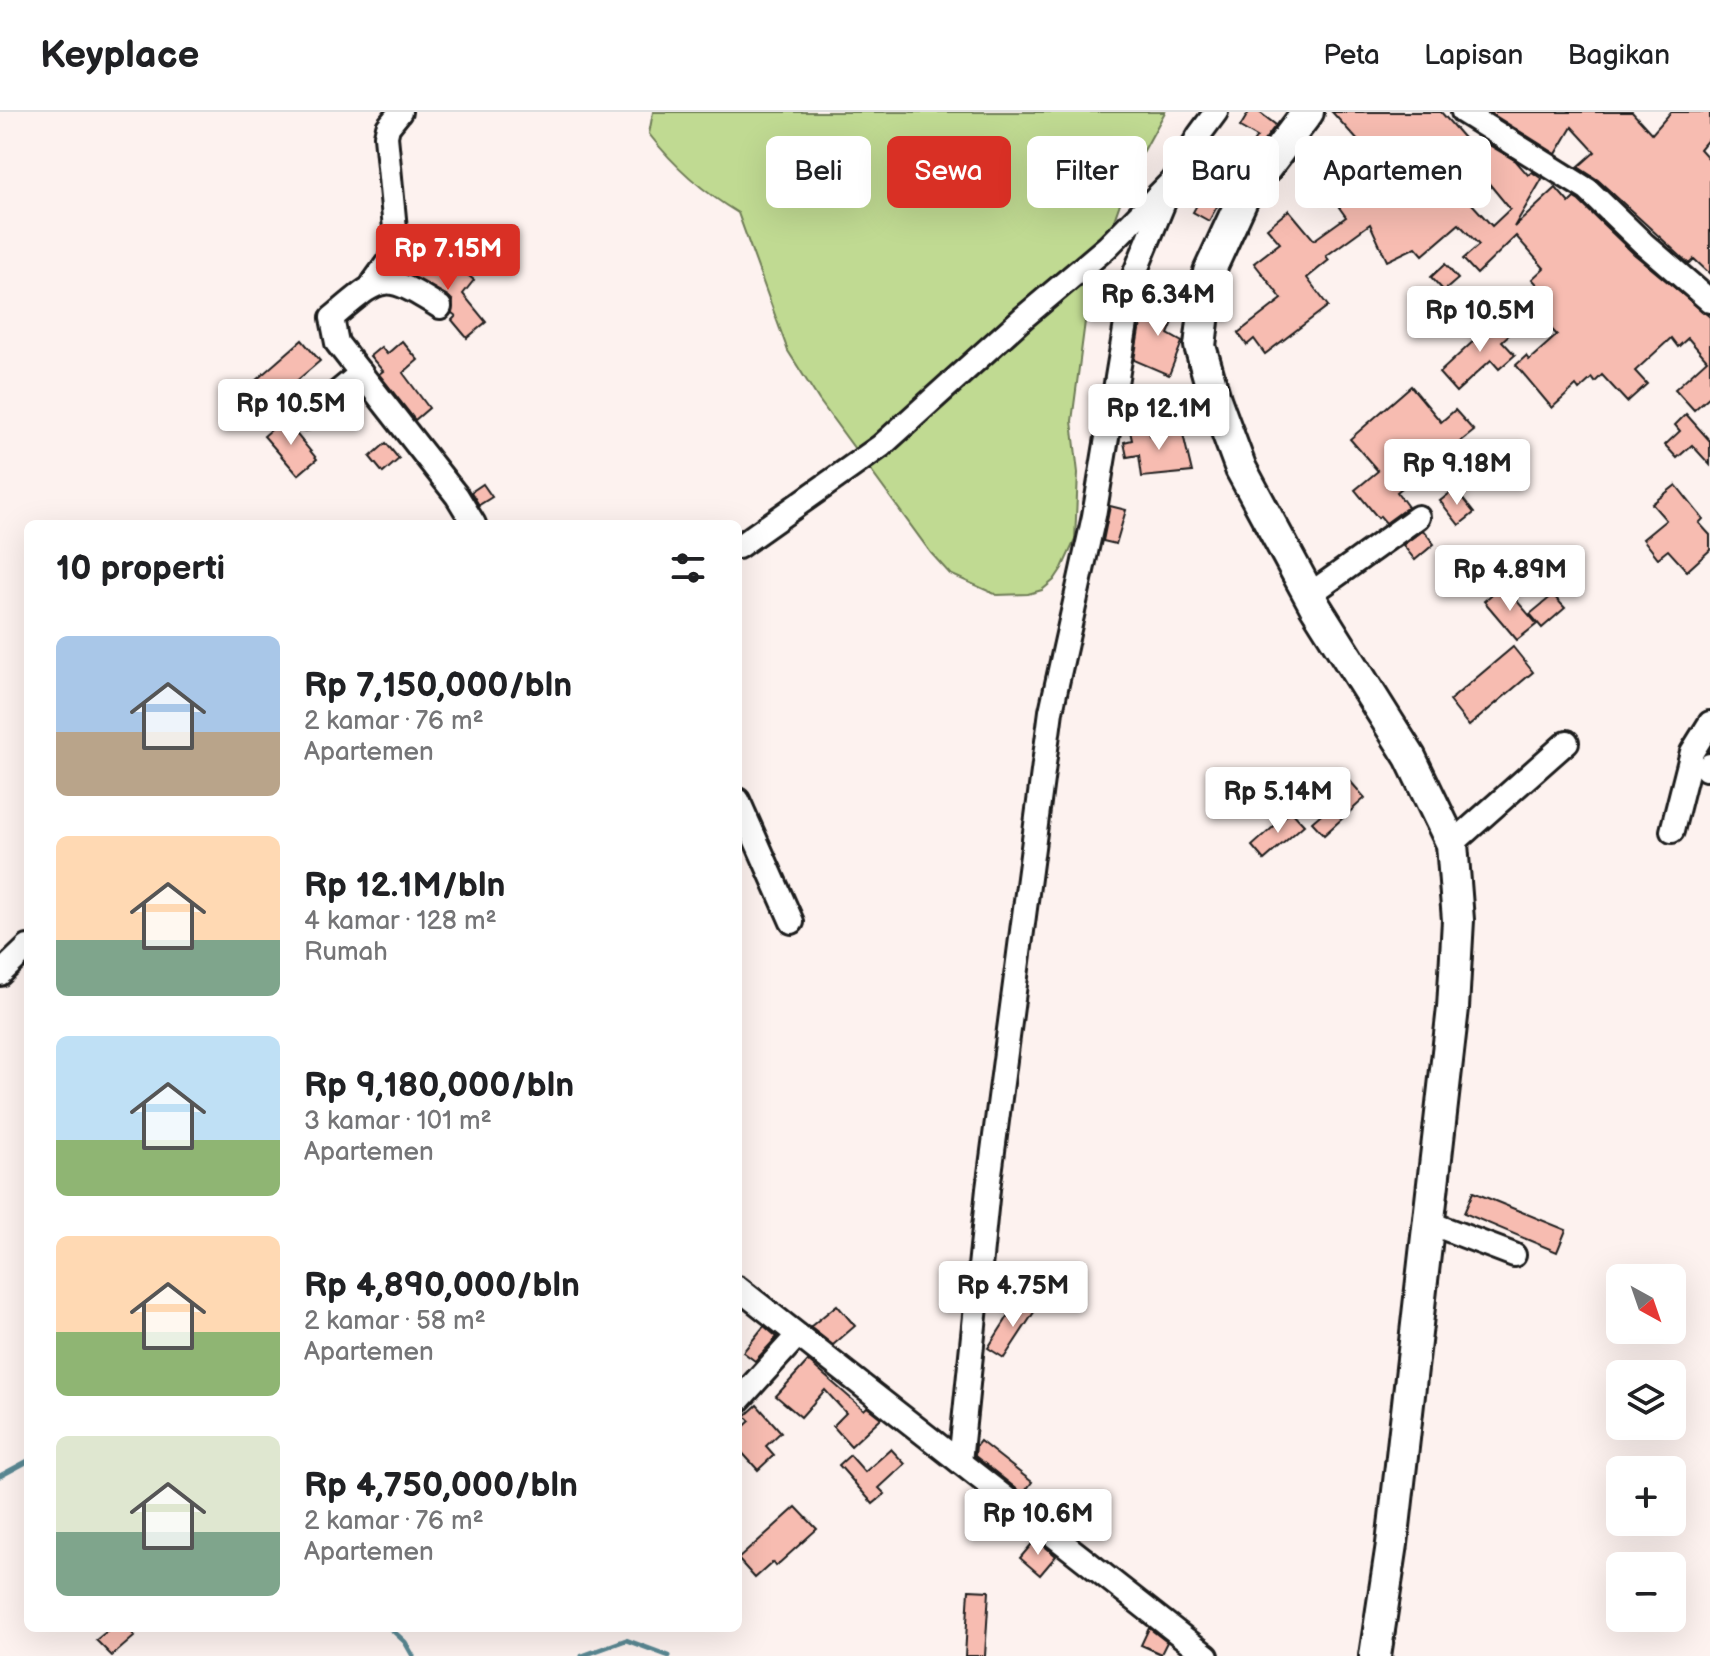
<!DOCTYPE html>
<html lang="id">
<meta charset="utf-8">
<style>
:root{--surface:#fff;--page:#f6f6f6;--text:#202124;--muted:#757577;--line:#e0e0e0;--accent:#d93025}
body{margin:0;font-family:"Balsamiq Sans",sans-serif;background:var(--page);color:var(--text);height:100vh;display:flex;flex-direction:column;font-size:30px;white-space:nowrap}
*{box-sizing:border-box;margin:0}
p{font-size:26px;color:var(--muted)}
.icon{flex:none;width:44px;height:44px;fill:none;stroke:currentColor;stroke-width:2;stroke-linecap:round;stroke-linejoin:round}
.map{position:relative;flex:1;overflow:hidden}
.side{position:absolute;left:24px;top:408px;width:718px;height:1112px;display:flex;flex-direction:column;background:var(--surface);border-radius:12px;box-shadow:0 8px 32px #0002}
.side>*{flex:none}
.top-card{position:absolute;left:766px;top:24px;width:760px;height:72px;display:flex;gap:16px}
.needle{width:52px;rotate:140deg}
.controls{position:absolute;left:1606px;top:1152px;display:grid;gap:16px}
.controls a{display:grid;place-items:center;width:80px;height:80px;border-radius:12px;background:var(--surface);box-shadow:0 8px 32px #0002;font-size:40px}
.price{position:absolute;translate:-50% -68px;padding:0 18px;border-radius:8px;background:#fff;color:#222;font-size:26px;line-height:52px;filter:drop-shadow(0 2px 4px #0008)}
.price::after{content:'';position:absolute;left:50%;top:48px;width:24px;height:18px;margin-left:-12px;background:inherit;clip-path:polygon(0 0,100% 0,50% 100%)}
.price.on{background:var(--accent);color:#fff}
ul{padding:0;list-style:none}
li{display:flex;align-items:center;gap:24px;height:200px;padding:0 32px}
li span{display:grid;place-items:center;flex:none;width:224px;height:160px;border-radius:12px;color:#555}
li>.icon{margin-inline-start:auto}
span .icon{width:96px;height:96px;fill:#fffc;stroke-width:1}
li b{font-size:34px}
h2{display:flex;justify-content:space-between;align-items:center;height:96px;padding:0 32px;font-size:34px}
.chip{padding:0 28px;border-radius:12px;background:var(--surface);box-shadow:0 8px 32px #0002;font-size:28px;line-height:72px}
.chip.on{background:var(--accent);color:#fff}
header{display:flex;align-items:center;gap:48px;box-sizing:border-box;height:112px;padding:0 40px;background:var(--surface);border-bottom:2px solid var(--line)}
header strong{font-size:38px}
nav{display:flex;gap:44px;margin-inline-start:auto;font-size:28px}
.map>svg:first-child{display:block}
.green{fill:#c0da92;stroke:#6e7b57;stroke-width:2}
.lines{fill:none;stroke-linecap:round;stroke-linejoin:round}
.stream{stroke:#5a8893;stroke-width:5}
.building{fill:#f7bcb1;stroke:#1c1c1c;stroke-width:2;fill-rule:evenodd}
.minor-casing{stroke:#1c1c1c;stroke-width:28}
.highway-casing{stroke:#1c1c1c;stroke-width:36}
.minor{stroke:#fff;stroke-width:22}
.highway{stroke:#fff;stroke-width:30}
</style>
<header>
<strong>Keyplace</strong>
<nav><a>Peta</a><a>Lapisan</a><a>Bagikan</a></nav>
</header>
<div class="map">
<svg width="1710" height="1544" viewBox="0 0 1710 1544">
<rect width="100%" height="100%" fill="#fdf2ef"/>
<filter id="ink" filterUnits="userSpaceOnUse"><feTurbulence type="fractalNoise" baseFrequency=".0125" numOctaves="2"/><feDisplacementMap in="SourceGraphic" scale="16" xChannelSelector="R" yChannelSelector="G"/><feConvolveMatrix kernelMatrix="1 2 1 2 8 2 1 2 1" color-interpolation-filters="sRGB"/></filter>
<g filter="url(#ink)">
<path class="green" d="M653,0h512l-36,66 -40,113 -17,130 6,52 -3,67 -13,28 -8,12 -12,10 -14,4 -31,1 -47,-21 -19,-21 -112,-153 -31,-49 -50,-138c-35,-21 -64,-47 -89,-79z"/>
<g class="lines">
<g class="stream">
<polyline points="0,1364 28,1349"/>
<polyline points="390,1516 405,1530 413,1544"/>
<polyline points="582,1544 626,1528 669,1544"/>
</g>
</g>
<g class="building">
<polygon points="1249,0 1259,0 1276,13 1257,38 1251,33 1257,25 1240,15"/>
<path d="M1332,0h109l37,42 11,-9 27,16 12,14 4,-3 10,7 -28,48 42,-39 13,15 5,-5 5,3 55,53 76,63v79l-16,14 -19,-21 32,-29 -19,-22 -10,9 -7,-9 -36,33 12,13 -20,18 -25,-27 -7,7 -3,-4 -13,12 -3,-4 -24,22 -36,-43 10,-9 3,4 28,-25 -23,-24 15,-14 -17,-18 12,-11 -28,-32 -39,38 -14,-15 16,-14 -20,-21 -36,31 -7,-8 -29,14 -17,-37 -44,32 3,4 -22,18 21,28 -63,48 -11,-15 -7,6 -9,-12 44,-34 -28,-36 26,-20 -13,-15 22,-18 25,30 32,-23 -10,-14 35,-25 -8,-8 7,-6 -15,-16 5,-5zM1482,63l28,34 -18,17 -30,-33z"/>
<polygon points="1489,0 1632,0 1652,22 1671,0 1710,0 1710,25 1700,37 1710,48 1710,162 1694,147 1689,152 1598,68 1578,55 1595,40 1572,15 1556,42"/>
<polygon points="1219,53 1235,62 1209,109 1193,100"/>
<polygon points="416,140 445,169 456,154 474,168 463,182 486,210 467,226 452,208 456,204 452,201 453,189 448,184 399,158"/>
<polygon points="1445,152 1458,167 1444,179 1431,165"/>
<polygon points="1156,185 1179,196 1168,222 1182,230 1169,263 1134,248 1139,218"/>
<polygon points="1493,201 1511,221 1502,229 1515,243 1499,257 1491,248 1456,280 1439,261 1478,225 1473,220"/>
<polygon points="302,228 320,249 267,294 261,287 243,303 231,290"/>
<polygon points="402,229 418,248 403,261 429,296 415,308 379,262 383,259 370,244 381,235 387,242"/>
<polygon points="1130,273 1140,277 1134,295 1127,292"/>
<polygon points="1411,274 1441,310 1455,298 1474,319 1397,380 1408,395 1386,411 1380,404 1378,406 1355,378 1378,359 1350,327"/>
<polygon points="1686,302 1710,329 1710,353 1692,333 1677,346 1665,333 1680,319 1675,313"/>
<polygon points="284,307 317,347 298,363 264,324"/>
<polygon points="1149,316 1150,323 1182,318 1192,360 1142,365 1139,343 1127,345 1124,330 1132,328 1130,319"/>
<polygon points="386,331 399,347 383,361 370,345"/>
<polygon points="483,372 492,385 479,393 471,380"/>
<polygon points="1676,373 1703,407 1699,411 1710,423 1710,438 1687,459 1668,438 1658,446 1643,427 1666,408 1652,392"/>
<polygon points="1455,377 1474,401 1459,413 1440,389"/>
<polygon points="1110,394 1126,398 1116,432 1103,429"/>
<polygon points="1423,418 1434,432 1415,448 1403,433"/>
<polygon points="1503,473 1537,512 1517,528 1484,489"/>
<polygon points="1553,483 1565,496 1542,516 1530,502"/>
<polygon points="1513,535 1533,560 1469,614 1449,589"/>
<polygon points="1343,661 1365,686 1324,723 1312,710 1343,683 1332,670"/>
<polygon points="1291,699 1304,713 1264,748 1252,734"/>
<polygon points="1473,1080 1566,1118 1557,1140 1464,1101"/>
<polygon points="1036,1183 1042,1188 1004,1246 988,1236 1009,1203 1014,1207"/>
<polygon points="837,1193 855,1214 833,1233 810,1215"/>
<polygon points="764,1214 777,1225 755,1249 743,1240"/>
<polygon points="808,1249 864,1298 867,1295 881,1306 851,1334 833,1314 846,1301 825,1278 801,1305 776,1284"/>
<polygon points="757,1293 781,1320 766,1334 774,1343 758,1358 738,1336 738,1320 750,1309 745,1304"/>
<polygon points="980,1329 1032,1370 1023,1382 975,1344 976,1334"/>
<polygon points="891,1337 905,1352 879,1376 885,1382 873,1392 839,1353 850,1343 865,1360"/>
<polygon points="796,1395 817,1417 776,1454 773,1450 755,1466 738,1447"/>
<polygon points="1036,1427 1056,1444 1040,1463 1020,1446"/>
<polygon points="969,1478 989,1479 985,1544 965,1544"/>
<polygon points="111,1516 127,1516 135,1524 112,1544 96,1528"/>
<polygon points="1149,1516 1167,1530 1161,1542 1141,1533"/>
</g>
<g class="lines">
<defs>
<g id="minor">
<polyline points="1463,0 1588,78 1643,131 1710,189"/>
<polyline points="373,171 391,146 396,127 386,24 388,15 400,0"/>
<path d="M440,195c-58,-36 -57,-32 -108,11l5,25 120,153 17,28"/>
<polyline points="306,306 361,261"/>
<polyline points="738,435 881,334 1024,205 1107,135 1173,68 1199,23 1216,0"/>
<polyline points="1309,483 1418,405"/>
<polyline points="1706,657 1710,653"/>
<polyline points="738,688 792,810"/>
<polyline points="1672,719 1692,640 1710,611"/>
<polyline points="1452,732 1567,630"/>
<polyline points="0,862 28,835"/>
<polyline points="1430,1111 1514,1143"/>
<polyline points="738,1176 1207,1544"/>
<polyline points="738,1289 797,1224"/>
<polyline points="960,1350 988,1077 1051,599 1094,404 1134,163 1173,68"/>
</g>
<polyline id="highway" points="1308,0 1243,86 1209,160 1200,234 1215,287 1241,357 1315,494 1410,645 1452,732 1458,808 1453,896 1392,1432 1375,1544"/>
</defs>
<use href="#minor" class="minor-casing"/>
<use href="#highway" class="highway-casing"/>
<use href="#minor" class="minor"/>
<use href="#highway" class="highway"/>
</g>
</g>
</svg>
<div class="controls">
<a><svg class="needle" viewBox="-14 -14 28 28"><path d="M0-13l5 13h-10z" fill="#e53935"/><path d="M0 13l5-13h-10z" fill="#757577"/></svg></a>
<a><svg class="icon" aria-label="layers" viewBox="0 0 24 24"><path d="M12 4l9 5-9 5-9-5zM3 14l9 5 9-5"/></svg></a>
<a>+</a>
<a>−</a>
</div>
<b class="price on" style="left:448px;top:180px">Rp 7.15M</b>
<b class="price" style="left:1158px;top:226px">Rp 6.34M</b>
<b class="price" style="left:1480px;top:242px">Rp 10.5M</b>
<b class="price" style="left:291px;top:335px">Rp 10.5M</b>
<b class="price" style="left:1159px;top:340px">Rp 12.1M</b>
<b class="price" style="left:1457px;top:395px">Rp 9.18M</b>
<b class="price" style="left:1510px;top:501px">Rp 4.89M</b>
<b class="price" style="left:1278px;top:723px">Rp 5.14M</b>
<b class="price" style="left:1013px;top:1217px">Rp 4.75M</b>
<b class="price" style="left:1038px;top:1445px">Rp 10.6M</b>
<div class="top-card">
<a class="chip">Beli</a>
<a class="chip on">Sewa</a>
<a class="chip">Filter</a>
<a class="chip">Baru</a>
<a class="chip">Apartemen</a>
</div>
<section class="side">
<h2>10 properti<svg class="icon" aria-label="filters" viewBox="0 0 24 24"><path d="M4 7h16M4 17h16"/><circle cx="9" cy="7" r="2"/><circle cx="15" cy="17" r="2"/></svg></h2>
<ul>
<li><span style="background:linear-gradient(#a9c7e8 60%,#b9a48a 0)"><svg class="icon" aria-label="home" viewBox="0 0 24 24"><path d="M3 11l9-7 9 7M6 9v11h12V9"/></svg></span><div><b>Rp 7,150,000/bln</b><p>2 kamar · 76 m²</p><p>Apartemen</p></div></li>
<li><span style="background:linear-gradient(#ffd9b3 65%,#7fa58c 0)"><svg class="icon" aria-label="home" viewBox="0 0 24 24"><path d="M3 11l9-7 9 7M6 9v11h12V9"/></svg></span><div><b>Rp 12.1M/bln</b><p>4 kamar · 128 m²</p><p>Rumah</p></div></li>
<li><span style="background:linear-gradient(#bfe0f5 65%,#8fb573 0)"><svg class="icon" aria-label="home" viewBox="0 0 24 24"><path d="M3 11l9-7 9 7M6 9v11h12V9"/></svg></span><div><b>Rp 9,180,000/bln</b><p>3 kamar · 101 m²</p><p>Apartemen</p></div></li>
<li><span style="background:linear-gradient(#ffd9b3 60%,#8fb573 0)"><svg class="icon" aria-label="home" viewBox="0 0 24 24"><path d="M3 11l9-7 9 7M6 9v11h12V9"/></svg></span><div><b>Rp 4,890,000/bln</b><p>2 kamar · 58 m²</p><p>Apartemen</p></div></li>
<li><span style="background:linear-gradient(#dfe7d0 60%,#7fa58c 0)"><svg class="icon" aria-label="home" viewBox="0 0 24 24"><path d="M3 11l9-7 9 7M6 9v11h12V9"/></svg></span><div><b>Rp 4,750,000/bln</b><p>2 kamar · 76 m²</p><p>Apartemen</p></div></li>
</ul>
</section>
</div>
